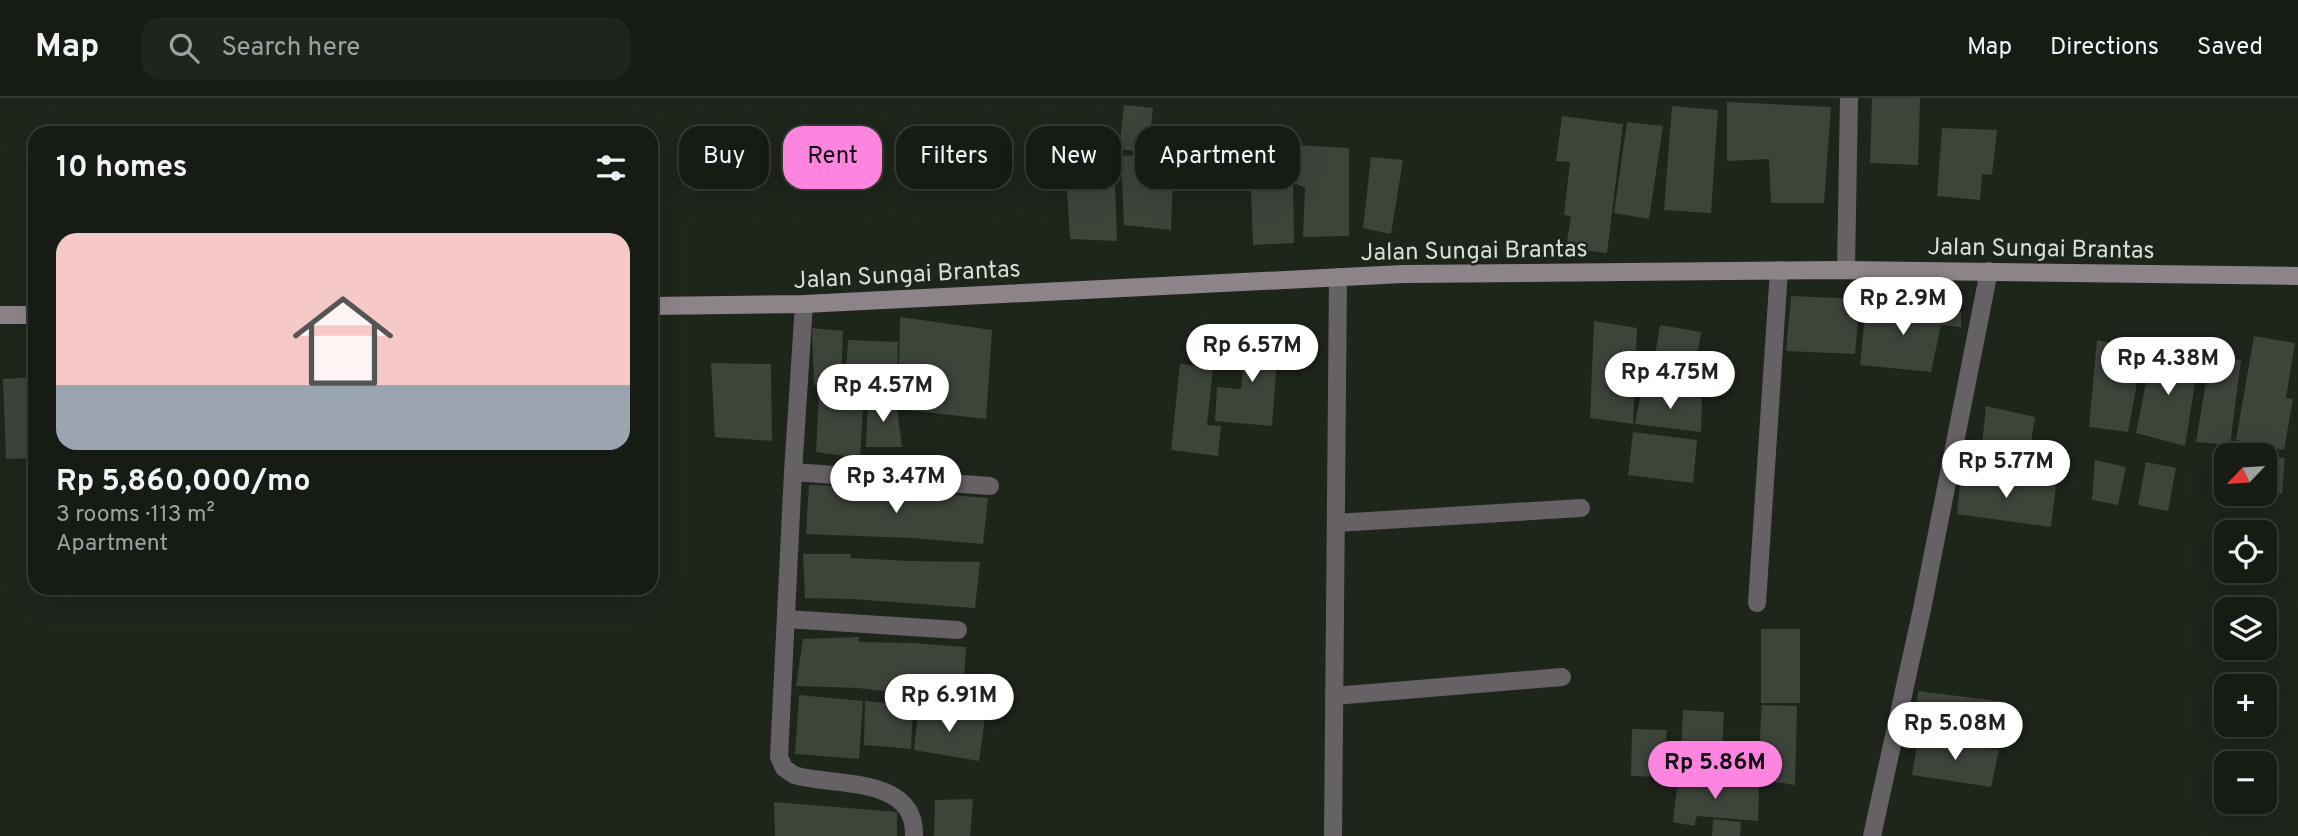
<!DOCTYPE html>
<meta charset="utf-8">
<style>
:root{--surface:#161c14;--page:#1f251d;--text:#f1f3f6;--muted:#9ea1a0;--line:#353a34;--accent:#fe85df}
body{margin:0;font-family:Overpass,sans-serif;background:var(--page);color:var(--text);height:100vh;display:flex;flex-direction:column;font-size:26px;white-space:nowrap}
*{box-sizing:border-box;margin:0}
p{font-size:23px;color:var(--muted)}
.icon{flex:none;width:38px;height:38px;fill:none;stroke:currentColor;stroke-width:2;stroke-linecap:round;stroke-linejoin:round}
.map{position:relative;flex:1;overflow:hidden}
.details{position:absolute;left:28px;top:28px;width:630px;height:469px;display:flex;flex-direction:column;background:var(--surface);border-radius:21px;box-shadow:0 7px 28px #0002,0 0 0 2px var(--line)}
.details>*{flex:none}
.top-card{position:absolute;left:679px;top:28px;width:665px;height:63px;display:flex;gap:14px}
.needle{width:46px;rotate:245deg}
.tools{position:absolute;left:2214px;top:345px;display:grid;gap:14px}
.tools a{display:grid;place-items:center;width:63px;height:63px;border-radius:14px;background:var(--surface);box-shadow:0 7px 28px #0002,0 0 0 2px var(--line);font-size:35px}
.price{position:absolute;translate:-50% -60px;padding:0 16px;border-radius:24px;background:#fff;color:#222;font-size:23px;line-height:46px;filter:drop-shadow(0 2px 4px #0008)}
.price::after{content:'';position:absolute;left:50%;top:42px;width:21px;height:16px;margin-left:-10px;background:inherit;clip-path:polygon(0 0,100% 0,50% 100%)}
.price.current{background:var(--accent);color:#111}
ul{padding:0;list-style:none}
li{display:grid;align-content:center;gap:14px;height:371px;padding:0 28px}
li span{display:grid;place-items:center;height:217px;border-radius:21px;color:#555}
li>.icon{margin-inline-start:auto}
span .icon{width:126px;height:126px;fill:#fffc;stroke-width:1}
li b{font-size:30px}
h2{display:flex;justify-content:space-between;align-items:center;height:84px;padding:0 28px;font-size:30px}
.pill{padding:0 24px;border-radius:21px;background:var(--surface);box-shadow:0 7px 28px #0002,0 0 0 2px var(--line);font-size:24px;line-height:63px}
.pill.current{background:var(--accent);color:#111}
header{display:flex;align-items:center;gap:42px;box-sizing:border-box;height:98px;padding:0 35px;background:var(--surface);border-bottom:2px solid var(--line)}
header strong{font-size:33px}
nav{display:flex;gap:38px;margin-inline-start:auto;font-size:24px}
.search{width:490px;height:63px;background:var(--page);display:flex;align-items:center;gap:18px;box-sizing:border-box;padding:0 24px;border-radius:21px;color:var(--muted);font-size:26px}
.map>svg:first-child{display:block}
.building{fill:#3d443a}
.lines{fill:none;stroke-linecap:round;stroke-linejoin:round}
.minor{stroke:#666164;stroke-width:18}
.secondary{stroke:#8d848a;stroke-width:18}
.labels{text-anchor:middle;stroke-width:5;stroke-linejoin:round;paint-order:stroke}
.street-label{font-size:24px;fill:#d9ded7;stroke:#1e251b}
</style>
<header>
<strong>Map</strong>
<div class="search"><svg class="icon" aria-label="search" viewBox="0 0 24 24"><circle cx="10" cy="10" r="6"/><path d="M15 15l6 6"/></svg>Search here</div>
<nav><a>Map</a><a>Directions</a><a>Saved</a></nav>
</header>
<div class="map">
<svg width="2298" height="738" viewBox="0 0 2298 738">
<rect width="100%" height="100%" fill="#1e251b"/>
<g class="building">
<polygon points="1872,0 1920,0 1918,67 1870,65"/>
<polygon points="1727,4 1831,9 1824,105 1771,105 1769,61 1727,63"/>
<polygon points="1124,7 1153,10 1148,55 1119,51"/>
<polygon points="1672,8 1718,12 1711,115 1664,112"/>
<polygon points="1562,18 1623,26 1607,155 1566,150 1571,118 1564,117 1570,64 1556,63"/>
<polygon points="1627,24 1663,28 1649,121 1614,115"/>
<polygon points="204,30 204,35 133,35 133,31"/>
<polygon points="1942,30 1997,32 1992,77 1982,76 1980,102 1937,98"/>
<polygon points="1151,46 1174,49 1171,132 1124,127 1121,58 1148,56 1148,59 1149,56 1154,55 1149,55"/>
<polygon points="1296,47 1349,50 1349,138 1303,139 1305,90 1293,84 1294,145 1253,147 1250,64 1293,57 1294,82"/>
<polygon points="1114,56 1117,143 1070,141 1065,62"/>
<polygon points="1371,59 1403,62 1391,136 1363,130"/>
<polygon points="1791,198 1860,201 1855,256 1786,253"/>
<polygon points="1866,208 1961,214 1961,229 1941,227 1931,274 1860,267"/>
<polygon points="900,219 992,232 986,321 898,311"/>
<polygon points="1594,223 1637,230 1633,326 1590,320"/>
<polygon points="1660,227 1701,234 1691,296 1650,288"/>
<polygon points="812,230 843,233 841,286 814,287"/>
<polygon points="1246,233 1279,236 1272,328 1215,323 1217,289 1241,291"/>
<polygon points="2254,238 2295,245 2286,300 2293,301 2284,352 2236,342"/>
<polygon points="848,242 898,244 897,295 845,287"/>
<polygon points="2097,242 2143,252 2128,334 2089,329"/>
<polygon points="2153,250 2199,260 2185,348 2136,335"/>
<polygon points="2210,259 2241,262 2230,347 2196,344"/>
<polygon points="711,265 771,266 772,343 715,339"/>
<polygon points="1180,266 1213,270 1207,327 1221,328 1218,358 1171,352"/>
<polygon points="35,279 35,360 6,361 3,281"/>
<polygon points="1642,290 1702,300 1701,334 1635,326"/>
<polygon points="819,293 864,294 860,360 816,354"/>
<polygon points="868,301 896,303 902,349 866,349"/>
<polygon points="1986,308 2035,319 2029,357 1982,347"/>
<polygon points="1633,334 1697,342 1693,385 1628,377"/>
<polygon points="2264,359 2285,360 2282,396 2264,395"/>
<polygon points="2095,362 2126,369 2118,407 2092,402"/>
<polygon points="2146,364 2176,370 2168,413 2138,407"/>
<polygon points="1961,376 2056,388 2051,429 1957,416"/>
<polygon points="809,387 854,388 854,394 914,394 988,400 983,446 911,440 806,436"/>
<polygon points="803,456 851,456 851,460 910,463 980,464 975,510 852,501 805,500"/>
<rect x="1761" y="531" width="39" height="74"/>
<polygon points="859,539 859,544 912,545 966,549 963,603 858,590 796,588 803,541"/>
<polygon points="1918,593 2007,604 1998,644 1914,633"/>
<polygon points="799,597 863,603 859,661 795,656"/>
<polygon points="865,603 913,608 911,651 864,647"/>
<polygon points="1762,607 1797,608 1795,687 1757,681"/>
<polygon points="919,608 985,620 979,663 914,652"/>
<polygon points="1683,612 1724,614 1721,675 1680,674"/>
<polygon points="1632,631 1667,632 1662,679 1631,678"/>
<polygon points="1918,640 1999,652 1991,689 1912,677"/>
<polygon points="1678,680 1759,688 1758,723 1697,718 1694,728 1673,724"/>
<polygon points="973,701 970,738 934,738 935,702"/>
<polygon points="774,704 897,714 897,738 775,738"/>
<polygon points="1713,721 1741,724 1740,738 1712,738"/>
</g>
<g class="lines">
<g class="minor">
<polyline points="1846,172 1849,0"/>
<path d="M804,206l-11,168 -14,285 5,11 10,7c40,12 122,0 120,61"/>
<polyline points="793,374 990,388"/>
<polyline points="1336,425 1581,410"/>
<polyline points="1757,505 1779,172"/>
<polyline points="786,521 958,532"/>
<polyline points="1334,598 1562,579"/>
<polyline points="1333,738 1338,179"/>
<polyline points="1872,738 1922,511 1989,173"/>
</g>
<g class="secondary">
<polyline points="651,208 804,206 1403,176 1846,172 2298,178"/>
<polyline points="0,217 35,217"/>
</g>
</g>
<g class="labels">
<g class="street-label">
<text transform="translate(2041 150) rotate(1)" y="8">Jalan Sungai Brantas</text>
<text transform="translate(1474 152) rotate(-1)" y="8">Jalan Sungai Brantas</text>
<text transform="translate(907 176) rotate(-3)" y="8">Jalan Sungai Brantas</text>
</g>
</g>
</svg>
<div class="tools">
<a><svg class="needle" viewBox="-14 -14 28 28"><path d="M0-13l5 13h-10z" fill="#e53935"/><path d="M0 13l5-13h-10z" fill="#9ea1a0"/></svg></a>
<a><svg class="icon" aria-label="locate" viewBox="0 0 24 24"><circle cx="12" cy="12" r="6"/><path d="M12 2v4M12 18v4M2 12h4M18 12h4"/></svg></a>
<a><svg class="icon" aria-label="layers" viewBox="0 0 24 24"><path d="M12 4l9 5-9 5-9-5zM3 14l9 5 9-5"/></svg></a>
<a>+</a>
<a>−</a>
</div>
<b class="price" style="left:1903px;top:239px">Rp 2.9M</b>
<b class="price" style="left:1252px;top:286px">Rp 6.57M</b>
<b class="price" style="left:2168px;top:299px">Rp 4.38M</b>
<b class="price" style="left:1670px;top:313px">Rp 4.75M</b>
<b class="price" style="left:883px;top:326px">Rp 4.57M</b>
<b class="price" style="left:2006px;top:402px">Rp 5.77M</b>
<b class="price" style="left:896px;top:417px">Rp 3.47M</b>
<b class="price" style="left:949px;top:636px">Rp 6.91M</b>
<b class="price" style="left:1955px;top:664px">Rp 5.08M</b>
<b class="price current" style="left:1715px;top:703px">Rp 5.86M</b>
<div class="top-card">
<a class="pill">Buy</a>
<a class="pill current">Rent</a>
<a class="pill">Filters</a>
<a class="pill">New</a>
<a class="pill">Apartment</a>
</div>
<section class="details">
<h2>10 homes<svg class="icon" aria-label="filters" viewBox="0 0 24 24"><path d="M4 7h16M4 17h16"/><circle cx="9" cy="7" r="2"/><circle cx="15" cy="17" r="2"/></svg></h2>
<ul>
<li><span style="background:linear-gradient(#f6c9c9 70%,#9aa5b1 0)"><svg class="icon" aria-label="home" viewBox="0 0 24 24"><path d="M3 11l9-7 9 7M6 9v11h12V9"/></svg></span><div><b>Rp 5,860,000/mo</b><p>3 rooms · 113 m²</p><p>Apartment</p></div></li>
</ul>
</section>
</div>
